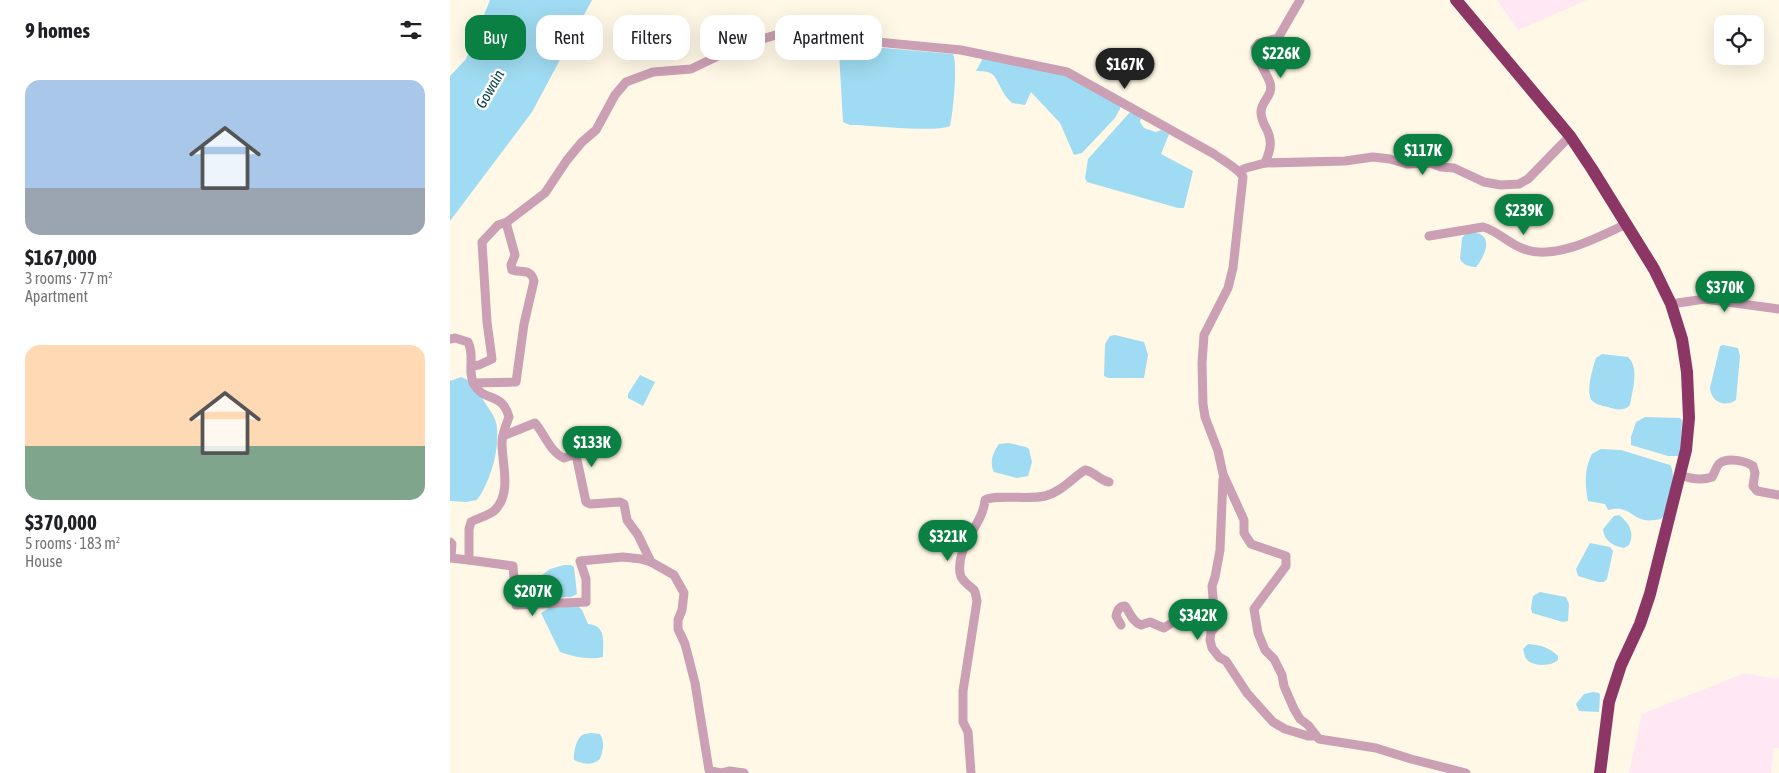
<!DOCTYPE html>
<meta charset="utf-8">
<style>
:root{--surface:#fff;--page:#f2f2f2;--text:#202124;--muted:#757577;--accent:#0b8043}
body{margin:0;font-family:"Asap Condensed",sans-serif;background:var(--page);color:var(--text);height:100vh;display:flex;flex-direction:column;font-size:19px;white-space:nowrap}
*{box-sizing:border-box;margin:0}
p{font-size:16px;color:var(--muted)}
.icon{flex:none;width:28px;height:28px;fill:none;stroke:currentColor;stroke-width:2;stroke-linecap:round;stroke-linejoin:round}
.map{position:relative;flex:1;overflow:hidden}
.drawer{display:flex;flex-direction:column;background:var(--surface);width:450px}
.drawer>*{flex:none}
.top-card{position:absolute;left:15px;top:15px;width:475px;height:45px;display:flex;gap:10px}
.tools{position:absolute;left:1264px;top:15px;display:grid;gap:10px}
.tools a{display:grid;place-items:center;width:50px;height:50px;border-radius:10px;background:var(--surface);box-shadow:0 5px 20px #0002;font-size:25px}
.price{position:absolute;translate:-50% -42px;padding:0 11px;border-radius:18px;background:var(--accent);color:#fff;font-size:16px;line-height:32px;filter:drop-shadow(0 1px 2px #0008)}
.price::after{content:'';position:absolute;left:50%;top:30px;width:15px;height:11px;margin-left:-8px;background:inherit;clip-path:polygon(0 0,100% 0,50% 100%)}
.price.active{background:#222;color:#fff}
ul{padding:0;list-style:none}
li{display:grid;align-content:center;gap:10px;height:265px;padding:0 25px}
li span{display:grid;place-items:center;height:155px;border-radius:15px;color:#555}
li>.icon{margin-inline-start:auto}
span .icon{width:90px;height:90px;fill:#fffc;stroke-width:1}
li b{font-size:21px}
h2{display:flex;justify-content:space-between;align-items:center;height:60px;padding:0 25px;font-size:21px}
.pill{padding:0 18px;border-radius:15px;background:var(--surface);box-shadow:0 5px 20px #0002;font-size:18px;line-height:45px}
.pill.active{background:var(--accent);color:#fff}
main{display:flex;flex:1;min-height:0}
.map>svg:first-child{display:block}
.industrial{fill:#ffe7f3}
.water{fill:#9fdbf2}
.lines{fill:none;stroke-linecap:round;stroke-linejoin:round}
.minor{stroke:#cb9fb4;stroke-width:9}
.highway{stroke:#8c3665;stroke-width:12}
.labels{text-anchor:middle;stroke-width:5;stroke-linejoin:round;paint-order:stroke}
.water-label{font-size:15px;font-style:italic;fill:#023b4a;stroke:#fff}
</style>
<main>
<section class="drawer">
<h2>9 homes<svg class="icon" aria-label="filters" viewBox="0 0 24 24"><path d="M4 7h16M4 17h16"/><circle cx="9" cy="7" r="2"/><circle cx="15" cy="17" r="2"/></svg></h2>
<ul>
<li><span style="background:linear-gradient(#a9c7e8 70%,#9aa5b1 0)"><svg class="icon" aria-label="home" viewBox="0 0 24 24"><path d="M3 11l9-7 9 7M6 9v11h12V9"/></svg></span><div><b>$167,000</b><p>3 rooms · 77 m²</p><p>Apartment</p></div></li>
<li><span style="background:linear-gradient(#ffd9b3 65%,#7fa58c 0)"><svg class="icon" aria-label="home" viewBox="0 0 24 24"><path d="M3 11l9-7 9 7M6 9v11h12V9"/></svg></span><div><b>$370,000</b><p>5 rooms · 183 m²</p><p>House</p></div></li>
</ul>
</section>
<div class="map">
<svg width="1329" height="773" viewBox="0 0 1329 773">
<rect width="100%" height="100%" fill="#fff8e6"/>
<g class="industrial">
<polygon points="1047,0 1137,0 1068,30"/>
<polygon points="1295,673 1323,679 1329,678 1329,748 1323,748 1321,773 1179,773 1192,714"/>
</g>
<g class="water">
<polygon points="40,0 142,0 82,112 0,221 0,76 16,59"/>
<path d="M391,39l32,8 80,7c5,10 0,60 -3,72 -14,7 -80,-1 -100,-1l-7,-3 -4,-70z"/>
<path d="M533,58l86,17 51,29v5l-5,9 -33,35 -8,2 -14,-32 -29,-31 -6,13 -13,-2c-4,-4 -8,-8 -10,-13 -8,-15 -7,-19 -26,-19z"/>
<polygon points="681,111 691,118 690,122 694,128 706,132 711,130 719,134 711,154 743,171 734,208 728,208 637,182 635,178 638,159"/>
<path d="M1017,232c5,1 12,0 16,4 8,8 -1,24 -7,31 -6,0 -13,-2 -16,-8l2,-21z"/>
<polygon points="665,335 694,342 698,355 694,378 658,378 654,376 655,344 660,336"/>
<path d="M1273,345l15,3 2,8 -4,44c-11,8 -25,2 -26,-12l10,-42z"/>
<path d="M1152,354l26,3c12,11 4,35 2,48 -6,6 -12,5 -19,3 -5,-2 -11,-2 -16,-5 -12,-6 -2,-35 1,-45z"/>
<polygon points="190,375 205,382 193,406 178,398 178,394"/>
<path d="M11,377c12,4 17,13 23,24 4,7 10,14 12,21 5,24 -5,59 -19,78l-11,2 -16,-1v-120z"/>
<polygon points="1195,417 1230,418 1232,420 1230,454 1228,456 1218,456 1181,445 1181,437 1186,422"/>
<path d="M559,443l17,4 3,2 3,13 -4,14 -11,2 -23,-6c-5,-9 -1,-20 5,-28z"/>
<path d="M1151,449l20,1 49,15c8,11 -3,38 -6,50l-3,4c-5,1 -12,2 -17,1 -15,-5 -17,-15 -36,-10l-3,-6 -17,-3c-3,-16 -4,-32 4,-47z"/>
<path d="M1169,515c10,8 16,17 10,30l-5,3c-11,-2 -20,-7 -21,-19l11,-13z"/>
<polygon points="1140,543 1160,547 1163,551 1157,579 1154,582 1148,582 1128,576 1126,569"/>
<polygon points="114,565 121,565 124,567 127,594 121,597 94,598 88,584 89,577 100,569"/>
<polygon points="1090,592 1116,597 1119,604 1118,621 1113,622 1082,613 1081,608 1083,596"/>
<path d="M128,606l4,4 6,14c19,1 15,19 15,33 -14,3 -29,0 -43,-5l-19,-39 8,-5z"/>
<path d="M1078,644c12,1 21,3 30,12v4c-7,7 -28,7 -33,-3 -1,-3 -1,-6 -2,-8z"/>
<polygon points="1143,692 1149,693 1150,695 1149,712 1129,711 1126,704 1134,694"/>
<path d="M141,733l9,1c5,8 3,17 0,25 -7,7 -18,5 -26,1 -1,-6 2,-21 8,-25 2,-1 7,-2 9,-2z"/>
</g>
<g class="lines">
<g class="minor">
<path d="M815,163c6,-14 8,-23 0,-37 -2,-4 -4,-9 -4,-14 0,-11 13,-17 9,-29 -4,-12 -13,-22 -15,-35l4,-5 19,-5 22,-38"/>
<polyline points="790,171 796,168 815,163 895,161 923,157 940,159 957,164 981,163 991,167 1004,168 1034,182 1051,185 1069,184 1078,179 1120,136"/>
<path d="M979,236l54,-9c15,4 26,17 41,22 30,12 75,-12 102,-25"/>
<polyline points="1221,304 1255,299 1329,309"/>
<path d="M0,339l5,-1 13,4c7,13 -1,30 6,42 10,19 28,7 35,33 -3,8 -7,17 -7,26 0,21 10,50 -7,67 -5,5 -17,8 -24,12l-2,7v31l44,6 3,39 70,-3v-23l-6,-18 43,-4 18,2 10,3 23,13 10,18 -2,17 -4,10v9l7,15 10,39 14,87 12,3"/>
<polyline points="22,366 29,365 42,359 37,322 32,242 48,225 57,222"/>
<path d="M23,383l43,-1 8,-58 10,-43c-3,-13 -13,-8 -22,-11l-1,-5 4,-10 -8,-29v-4l38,-29 22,-33 15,-18 14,-12 19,-35 11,-13 27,-10 38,-3 50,-24 56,-16 23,1 16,6 41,6 84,8 106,22 147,82c8,6 25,15 29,23l-10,91 -5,20 -24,47 -2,28 1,41 2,13 13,34 5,23 21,46v13l7,11 35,12v10l-32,43 4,24 7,17 9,9 8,16 2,11 10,23 6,10 8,6 11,14 57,9 35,11 55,14"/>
<path d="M53,436l32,-13c9,10 15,29 29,35l9,-3h3l10,47 4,2 30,-2 4,2 3,16 11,15 13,27"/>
<path d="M1230,475c11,4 21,6 32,2 3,-4 4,-11 8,-14 8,-6 26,-2 33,3l2,7 -2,13 4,5 22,4"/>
<polyline points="773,479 770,550 765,577 762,586 764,610 767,617 766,626 761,632 760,640 762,648 769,657 776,661 797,693 823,722 835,729 858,736 866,736"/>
<polyline points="0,542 2,544 1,557"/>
<polyline points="0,558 19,560"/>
<path d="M671,625l-5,-9c1,-5 3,-10 9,-10 5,6 7,16 16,19l9,-3 14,6 37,-24h5l8,6"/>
<polyline points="271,773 279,771 294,773"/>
<path d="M521,773l-3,-41 -5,-10v-31l14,-90c-1,-3 -1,-8 -3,-11 -5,-5 -13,-9 -14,-17 -4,-28 23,-48 25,-73 11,-6 43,0 60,-4 16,-4 26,-17 40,-26 10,2 14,10 24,12"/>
</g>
<polyline class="highway" points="1006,0 1120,136 1142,169 1204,269 1221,304 1232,339 1237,372 1239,418 1236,450 1200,594 1190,624 1171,665 1159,702 1150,773"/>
</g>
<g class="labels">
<g class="water-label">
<text transform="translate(40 89) rotate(-60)" y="5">Gowain</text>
</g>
</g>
</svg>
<div class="tools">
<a><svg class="icon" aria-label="locate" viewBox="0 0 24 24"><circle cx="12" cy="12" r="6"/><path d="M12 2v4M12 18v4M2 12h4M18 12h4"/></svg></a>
</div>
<b class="price" style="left:831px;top:79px">$226K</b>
<b class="price active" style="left:675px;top:90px">$167K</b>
<b class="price" style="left:973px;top:176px">$117K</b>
<b class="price" style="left:1074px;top:236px">$239K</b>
<b class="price" style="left:1275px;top:313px">$370K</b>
<b class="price" style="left:142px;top:468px">$133K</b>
<b class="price" style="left:498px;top:562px">$321K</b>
<b class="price" style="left:83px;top:617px">$207K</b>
<b class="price" style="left:748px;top:641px">$342K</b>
<div class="top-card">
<a class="pill active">Buy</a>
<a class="pill">Rent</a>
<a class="pill">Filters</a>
<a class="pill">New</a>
<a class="pill">Apartment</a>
</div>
</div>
</main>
